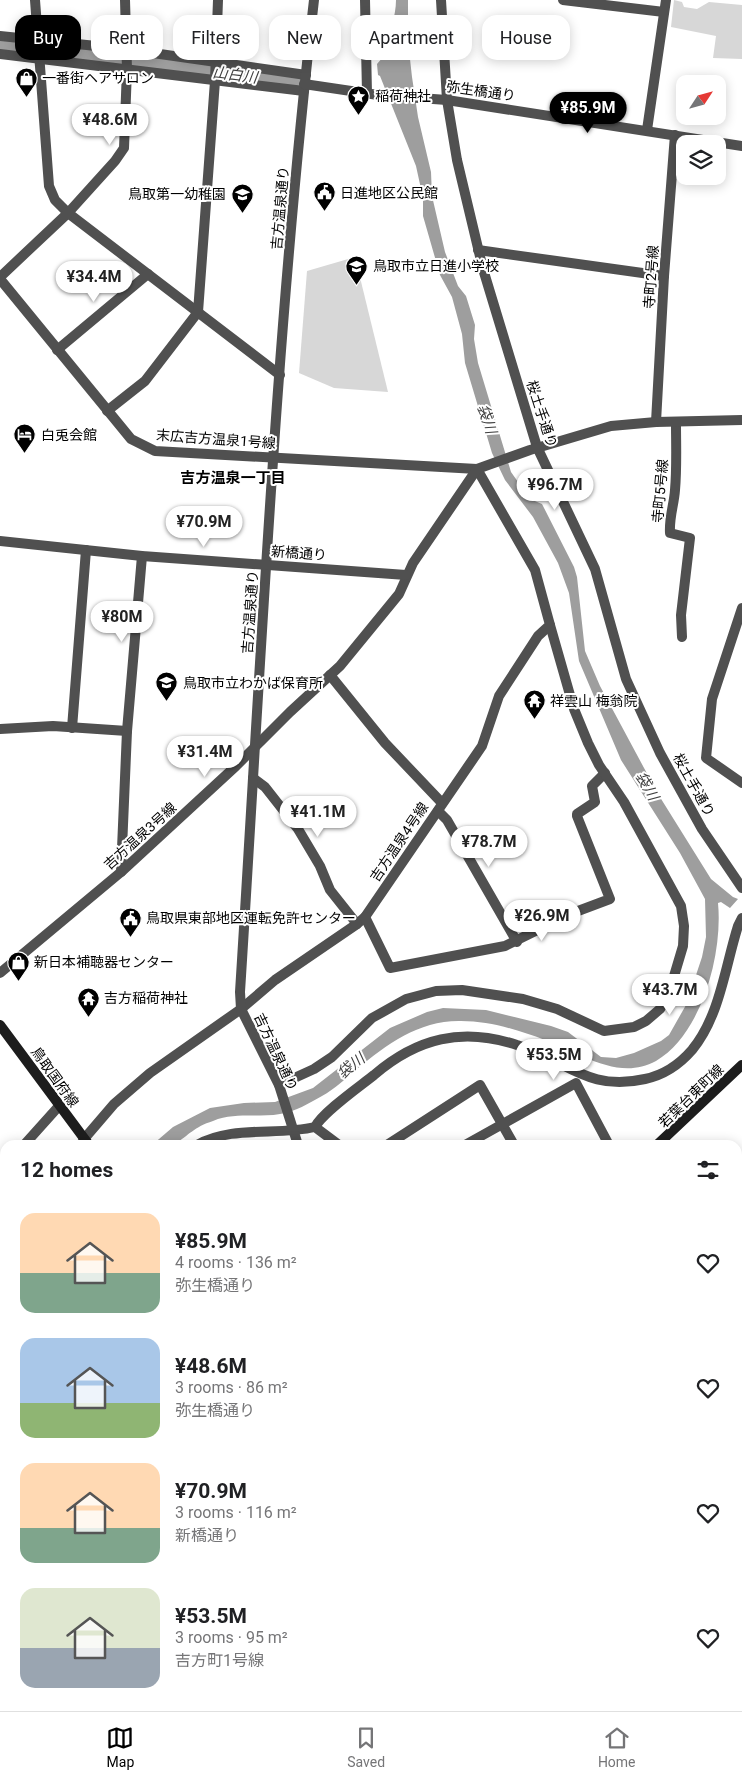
<!DOCTYPE html>
<meta charset="utf-8">
<style>
:root{--surface:#fff;--page:#f6f6f6;--text:#202124;--muted:#757577;--line:#e0e0e0;--accent:#000}
body{margin:0;font-family:Roboto,"Noto Sans JP",sans-serif;background:var(--page);color:var(--text);height:100vh;display:flex;flex-direction:column;font-size:19px;white-space:nowrap}
*{box-sizing:border-box;margin:0}
p{font-size:16px;color:var(--muted)}
.icon{flex:none;width:28px;height:28px;fill:none;stroke:currentColor;stroke-width:2;stroke-linecap:round;stroke-linejoin:round}
.map{position:relative;flex:1;overflow:hidden}
.panel{position:absolute;left:0px;top:1140px;width:742px;height:571px;display:flex;flex-direction:column;background:var(--surface);border-radius:15px 15px 0 0;box-shadow:0 2px 12px #0003}
.panel>*{flex:none}
.top-card{position:absolute;left:15px;top:15px;width:712px;height:45px;display:flex;gap:10px}
.needle{width:32px;rotate:54deg}
.fabs{position:absolute;left:676px;top:75px;display:grid;gap:10px}
.fabs a{display:grid;place-items:center;width:50px;height:50px;border-radius:10px;background:var(--surface);box-shadow:0 2px 12px #0003;font-size:25px}
.price{position:absolute;translate:-50% -42px;padding:0 11px;border-radius:18px;background:#fff;color:#222;font-size:16px;line-height:32px;filter:drop-shadow(0 1px 2px #0008)}
.price::after{content:'';position:absolute;left:50%;top:30px;width:15px;height:11px;margin-left:-8px;background:inherit;clip-path:polygon(0 0,100% 0,50% 100%)}
.price.on{background:var(--accent);color:#fff}
ul{padding:0;list-style:none}
li{display:flex;align-items:center;gap:15px;height:125px;padding:0 20px}
li span{display:grid;place-items:center;flex:none;width:140px;height:100px;border-radius:15px;color:#555}
li>.icon{margin-inline-start:auto}
span .icon{width:60px;height:60px;fill:#fffc;stroke-width:1}
li b{font-size:21px}
h2{display:flex;justify-content:space-between;align-items:center;height:60px;padding:0 20px;font-size:21px}
.chip{padding:0 18px;border-radius:15px;background:var(--surface);box-shadow:0 2px 12px #0003;font-size:18px;line-height:45px}
.chip.on{background:var(--accent);color:#fff}
.tabs{display:flex;justify-content:space-around;align-items:center;height:70px;border-top:1px solid var(--line);background:var(--surface);font-size:14px;color:var(--muted)}
.tabs a{display:grid;justify-items:center;gap:2px}
.tabs .on{color:var(--accent)}
.map>svg:first-child{display:block}
.green{fill:#d7d7d7}
.water{fill:#9e9e9e}
.lines{fill:none;stroke-linecap:round;stroke-linejoin:round}
.river{stroke:#9e9e9e;stroke-width:21}
.minor{stroke:#505050;stroke-width:10}
.tertiary{stroke:#505050;stroke-width:10}
.secondary{stroke:#1d1d1d;stroke-width:10}
.labels{text-anchor:middle;stroke-width:4;stroke-linejoin:round;paint-order:stroke}
.poi-label{font-size:14px;fill:#000;stroke:#fff;text-anchor:start}
.street-label{font-size:14px;fill:#000;stroke:#fff}
.water-label{font-size:15px;font-style:italic;fill:#3f3f3f;stroke:#fff}
.neighbourhood-label{font-size:15px;font-weight:bold;fill:#000;stroke:#fff}
</style>
<div class="map">
<svg width="742" height="1711" viewBox="0 0 742 1711">
<rect width="100%" height="100%" fill="#fff"/>
<g class="green">
<polygon points="674,0 682,2 684,7 697,9 709,2 742,5 742,59 713,58 716,36 671,27"/>
<polygon points="355,257 388,392 334,388 299,373 307,271"/>
</g>
<path class="water" d="M396,0h12v41l4,36 6,40 13,55 1,24 13,56 13,34 8,10 9,29 -1,14 4,24 33,109 19,27 12,5 32,63 3,10 8,74 15,35 58,108 53,85 22,18 5,2 -8,9 -9,-6 -3,1c5,50 -16,131 -62,158 -38,21 -77,-9 -111,-21 -27,-10 -55,-19 -84,-19 -41,-1 -74,23 -104,48 -11,9 -22,20 -35,27 -13,7 -27,16 -42,18 -23,4 -45,-2 -67,7 -19,6 -24,14 -38,23 -6,3 -16,1 -23,1l21,-18 37,-19 34,-5 31,-1 38,-14 77,-60 37,-16 16,-4 43,2 65,16 17,6 33,25 15,1 18,-5 27,-12 8,-6 17,-30 16,-48 4,-20 -1,-38 -25,-46 -59,-93 -42,-99 -10,-68 -11,-30 -25,-46 -28,-37 -13,-27 -27,-90 -3,-29 -10,-37 -12,-22 -17,-59v-18l-7,-32 -36,-90 -2,-1 -1,-11 12,-14c-1,-17 7,-32 7,-50z"/>
<g class="lines">
<polyline class="river" points="0,44 291,82"/>
<g class="minor">
<polyline points="35,0 49,186 55,200 68,213 280,375"/>
<polyline points="365,0 367,93"/>
<polyline points="441,0 447,100 457,160 483,269 537,447 595,569 626,679 660,753 702,829 742,888"/>
<polyline points="563,0 664,12"/>
<polyline points="0,36 125,49 306,75"/>
<polyline points="0,54 304,91"/>
<polyline points="647,130 666,0"/>
<polyline points="478,250 664,276"/>
<polyline points="0,277 68,213 115,161 124,148 127,69 125,0"/>
<polyline points="0,279 131,439 155,451 477,469 535,570 550,625 538,636 499,696 482,746 365,917 357,924 275,980 241,1009 150,1073 114,1104 84,1139 81,1145"/>
<polyline points="57,350 148,274"/>
<polyline points="107,411 145,381 198,312 215,81 218,0"/>
<polyline points="656,422 664,276 675,135"/>
<path d="M676,423c0,22 1,45 -1,67 -1,15 -6,27 -5,43l20,5 -9,77 1,22"/>
<polyline points="742,608 712,699 706,758 742,783"/>
<polyline points="330,675 385,743 442,803"/>
<polyline points="72,728 86,550"/>
<polyline points="0,729 53,726 127,731"/>
<polyline points="253,778 265,787 298,829 320,866 330,890 357,924"/>
<polyline points="438,811 447,820 517,942"/>
<polyline points="121,872 127,731 142,556"/>
<polyline points="365,917 390,968 505,946 570,914 610,899 577,816 577,814 595,802 592,786 605,773"/>
<polyline points="0,973 121,872 236,766 290,712 340,666 399,594 413,563 477,469 530,450 611,426 656,422 742,420"/>
<polyline points="279,1085 314,1069 332,1057 372,1018 406,999 436,991 462,990 523,999 557,1009 604,1031 634,1027 646,1021 660,1009 669,993 683,946 684,926 681,906 624,802 599,765 588,743 574,709 550,625"/>
<path d="M315,1127c8,-15 44,-40 59,-52 43,-37 88,-48 143,-30 50,15 70,47 128,34 19,-4 34,-14 47,-29 28,-34 33,-83 46,-124l4,-8"/>
<polyline points="24,1145 59,1106"/>
<path d="M197,1145c35,-20 80,-9 118,-18l24,18"/>
<path d="M298,1145l-19,-60 -38,-76 -1,-17c21,-331 36,-663 74,-992"/>
<polyline points="387,1145 480,1085 514,1145"/>
<polyline points="465,1145 576,1083 609,1145"/>
<polyline points="0,1169 5,1165"/>
<polyline points="738,1325 742,1322"/>
<polyline points="0,1350 5,1353"/>
<polyline points="0,1433 5,1428"/>
<polyline points="0,1449 5,1453"/>
<polyline points="0,1639 5,1633"/>
<polyline points="738,1692 742,1688"/>
<polyline points="76,1706 79,1711"/>
<polyline points="206,1706 210,1711"/>
<polyline points="255,1706 258,1711"/>
<polyline points="372,1706 375,1711"/>
<polyline points="674,1706 677,1711"/>
<polyline points="308,1711 315,1706"/>
<polyline points="711,1711 718,1706"/>
</g>
<g class="tertiary">
<polyline points="304,84 378,95 447,100 742,146"/>
<polyline points="0,541 142,556 406,575"/>
</g>
<g class="secondary">
<polyline points="0,1025 89,1145"/>
<polyline points="657,1145 742,1065"/>
<polyline points="0,1523 5,1520"/>
<polyline points="501,1706 503,1711"/>
</g>
</g>
<defs>
<symbol id="shop-pin" viewBox="-11 -11 22 30"><path d="M0 17L-7.5 6A9.5 9.5 0 1 1 7.5 6Z" fill="#000" stroke="#fff"/><path d="M-5-2.5h2.3a2.7 3.5 0 0 1 5.4 0H5L5.5 6h-11ZM-1.5-2.5h3a1.5 2.3 0 0 0-3 0Z" fill="#fff"/></symbol>
<symbol id="sight-pin" viewBox="-11 -11 22 30"><path d="M0 17L-7.5 6A9.5 9.5 0 1 1 7.5 6Z" fill="#000" stroke="#fff"/><path d="M0-6L1.8-2.2L6-1.7L2.9 1.2L3.7 5.4L0 3.3L-3.7 5.4L-2.9 1.2L-6-1.7L-1.8-2.2Z" fill="#fff"/></symbol>
<symbol id="civic-pin" viewBox="-11 -11 22 30"><path d="M0 17L-7.5 6A9.5 9.5 0 1 1 7.5 6Z" fill="#000" stroke="#fff"/><path d="M-.6-6.5H3V-4.5H.6V-3L4-1V1h2V6H-6V1h2V-1L-.6-3ZM-1.2 2.5V6h2.4V2.5Z" fill="#fff"/></symbol>
<symbol id="school-pin" viewBox="-11 -11 22 30"><path d="M0 17L-7.5 6A9.5 9.5 0 1 1 7.5 6Z" fill="#000" stroke="#fff"/><path d="M0-5L7-2L0 1L-7-2ZM-4 1L0 2.5L4 1V4Q0 6-4 4Z" fill="#fff"/></symbol>
<symbol id="hotel-pin" viewBox="-11 -11 22 30"><path d="M0 17L-7.5 6A9.5 9.5 0 1 1 7.5 6Z" fill="#000" stroke="#fff"/><path d="M-6-4.5h1.5V1H6V5H4.5V3h-9V5H-6ZM-4 0a1.8 1.8 0 1 1 3.6 0ZM.5 0V-2.5h3Q6-2.5 6 0Z" fill="#fff"/></symbol>
<symbol id="temple-pin" viewBox="-11 -11 22 30"><path d="M0 17L-7.5 6A9.5 9.5 0 1 1 7.5 6Z" fill="#000" stroke="#fff"/><path d="M0-6L5-2H3V0L6.5 2.5H4V6H1.5V3h-3V6H-4V2.5H-6.5L-3 0V-2H-5Z" fill="#fff"/></symbol>
</defs>
<g fill-rule="evenodd">
<use href="#shop-pin" x="14" y="66" width="25" height="34"/>
<use href="#sight-pin" x="346" y="84" width="25" height="34"/>
<use href="#civic-pin" x="312" y="180" width="25" height="34"/>
<use href="#school-pin" x="230" y="182" width="25" height="34"/>
<use href="#school-pin" x="344" y="254" width="25" height="34"/>
<use href="#hotel-pin" x="12" y="422" width="25" height="34"/>
<use href="#school-pin" x="154" y="670" width="25" height="34"/>
<use href="#temple-pin" x="522" y="688" width="25" height="34"/>
<use href="#civic-pin" x="118" y="906" width="25" height="34"/>
<use href="#shop-pin" x="6" y="950" width="25" height="34"/>
<use href="#temple-pin" x="76" y="986" width="25" height="34"/>
</g>
<g class="labels">
<g class="poi-label">
<text x="42" y="83">一番街ヘアサロン</text>
<text x="375" y="101">稲荷神社</text>
<text x="340" y="198">日進地区公民館</text>
<text x="226" y="199" text-anchor="end">鳥取第一幼稚園</text>
<text x="373" y="271">鳥取市立日進小学校</text>
<text x="41" y="440">白兎会館</text>
<text x="183" y="688">鳥取市立わかば保育所</text>
<text x="550" y="706">祥雲山 梅翁院</text>
<text x="146" y="923">鳥取県東部地区運転免許センター</text>
<text x="34" y="967">新日本補聴器センター</text>
<text x="104" y="1003">吉方稲荷神社</text>
</g>
<g class="street-label">
<text transform="translate(481 91) rotate(8)" y="5">弥生橋通り</text>
<text transform="translate(280 208) rotate(-85)" y="5">吉方温泉通り</text>
<text transform="translate(651 277) rotate(-86)" y="5">寺町2号線</text>
<text transform="translate(542 414) rotate(72)" y="5">桜土手通り</text>
<text transform="translate(216 439) rotate(4)" y="5">末広吉方温泉1号線</text>
<text transform="translate(660 491) rotate(-85)" y="5">寺町5号線</text>
<text transform="translate(299 553) rotate(4)" y="5">新橋通り</text>
<text transform="translate(250 612) rotate(-86)" y="5">吉方温泉通り</text>
<text transform="translate(694 785) rotate(61)" y="5">桜土手通り</text>
<text transform="translate(140 836) rotate(-42)" y="5">吉方温泉3号線</text>
<text transform="translate(399 842) rotate(-56)" y="5">吉方温泉4号線</text>
<text transform="translate(276 1052) rotate(65)" y="5">吉方温泉通り</text>
<text transform="translate(55 1077) rotate(54)" y="5">鳥取国府線</text>
<text transform="translate(691 1096) rotate(-44)" y="5">若葉台東町線</text>
</g>
<g class="water-label">
<text transform="translate(235 75) rotate(7)" y="5">山白川</text>
<text transform="translate(487 419) rotate(72)" y="5">袋川</text>
<text transform="translate(647 786) rotate(61)" y="5">袋川</text>
<text transform="translate(351 1066) rotate(-39)" y="5">袋川</text>
</g>
<g class="neighbourhood-label">
<text x="233" y="483">吉方温泉一丁目</text>
</g>
</g>
</svg>
<div class="fabs">
<a><svg class="needle" viewBox="-14 -14 28 28"><path d="M0-13l5 13h-10z" fill="#e53935"/><path d="M0 13l5-13h-10z" fill="#757577"/></svg></a>
<a><svg class="icon" aria-label="layers" viewBox="0 0 24 24"><path d="M12 4l9 5-9 5-9-5zM3 14l9 5 9-5"/></svg></a>
</div>
<b class="price on" style="left:588px;top:134px">¥85.9M</b>
<b class="price" style="left:110px;top:146px">¥48.6M</b>
<b class="price" style="left:94px;top:303px">¥34.4M</b>
<b class="price" style="left:555px;top:511px">¥96.7M</b>
<b class="price" style="left:204px;top:548px">¥70.9M</b>
<b class="price" style="left:122px;top:643px">¥80M</b>
<b class="price" style="left:205px;top:778px">¥31.4M</b>
<b class="price" style="left:318px;top:838px">¥41.1M</b>
<b class="price" style="left:489px;top:868px">¥78.7M</b>
<b class="price" style="left:542px;top:942px">¥26.9M</b>
<b class="price" style="left:670px;top:1016px">¥43.7M</b>
<b class="price" style="left:554px;top:1081px">¥53.5M</b>
<div class="top-card">
<a class="chip on">Buy</a>
<a class="chip">Rent</a>
<a class="chip">Filters</a>
<a class="chip">New</a>
<a class="chip">Apartment</a>
<a class="chip">House</a>
</div>
<section class="panel">
<h2>12 homes<svg class="icon" aria-label="filters" viewBox="0 0 24 24"><path d="M4 7h16M4 17h16"/><circle cx="9" cy="7" r="2"/><circle cx="15" cy="17" r="2"/></svg></h2>
<ul>
<li><span style="background:linear-gradient(#ffd9b3 60%,#7fa58c 0)"><svg class="icon" aria-label="home" viewBox="0 0 24 24"><path d="M3 11l9-7 9 7M6 9v11h12V9"/></svg></span><div><b>¥85.9M</b><p>4 rooms · 136 m²</p><p>弥生橋通り</p></div><svg class="icon" aria-label="heart" viewBox="0 0 24 24"><path d="M12 20l-8-8c-3-5 5-10 8-4 3-6 11-1 8 4z"/></svg></li>
<li><span style="background:linear-gradient(#a9c7e8 65%,#8fb573 0)"><svg class="icon" aria-label="home" viewBox="0 0 24 24"><path d="M3 11l9-7 9 7M6 9v11h12V9"/></svg></span><div><b>¥48.6M</b><p>3 rooms · 86 m²</p><p>弥生橋通り</p></div><svg class="icon" aria-label="heart" viewBox="0 0 24 24"><path d="M12 20l-8-8c-3-5 5-10 8-4 3-6 11-1 8 4z"/></svg></li>
<li><span style="background:linear-gradient(#ffd9b3 65%,#7fa58c 0)"><svg class="icon" aria-label="home" viewBox="0 0 24 24"><path d="M3 11l9-7 9 7M6 9v11h12V9"/></svg></span><div><b>¥70.9M</b><p>3 rooms · 116 m²</p><p>新橋通り</p></div><svg class="icon" aria-label="heart" viewBox="0 0 24 24"><path d="M12 20l-8-8c-3-5 5-10 8-4 3-6 11-1 8 4z"/></svg></li>
<li><span style="background:linear-gradient(#dfe7d0 60%,#9aa5b1 0)"><svg class="icon" aria-label="home" viewBox="0 0 24 24"><path d="M3 11l9-7 9 7M6 9v11h12V9"/></svg></span><div><b>¥53.5M</b><p>3 rooms · 95 m²</p><p>吉方町1号線</p></div><svg class="icon" aria-label="heart" viewBox="0 0 24 24"><path d="M12 20l-8-8c-3-5 5-10 8-4 3-6 11-1 8 4z"/></svg></li>
</ul>
</section>
</div>
<nav class="tabs">
<a class="on"><svg class="icon" aria-label="map" viewBox="0 0 24 24"><path d="M3 6l6-2 6 2 6-2v14l-6 2-6-2-6 2zM9 4v14M15 6v14"/></svg>Map</a>
<a><svg class="icon" aria-label="saved" viewBox="0 0 24 24"><path d="M7 4h10v16l-5-4-5 4z"/></svg>Saved</a>
<a><svg class="icon" aria-label="home" viewBox="0 0 24 24"><path d="M3 11l9-7 9 7M6 9v11h12V9"/></svg>Home</a>
</nav>
